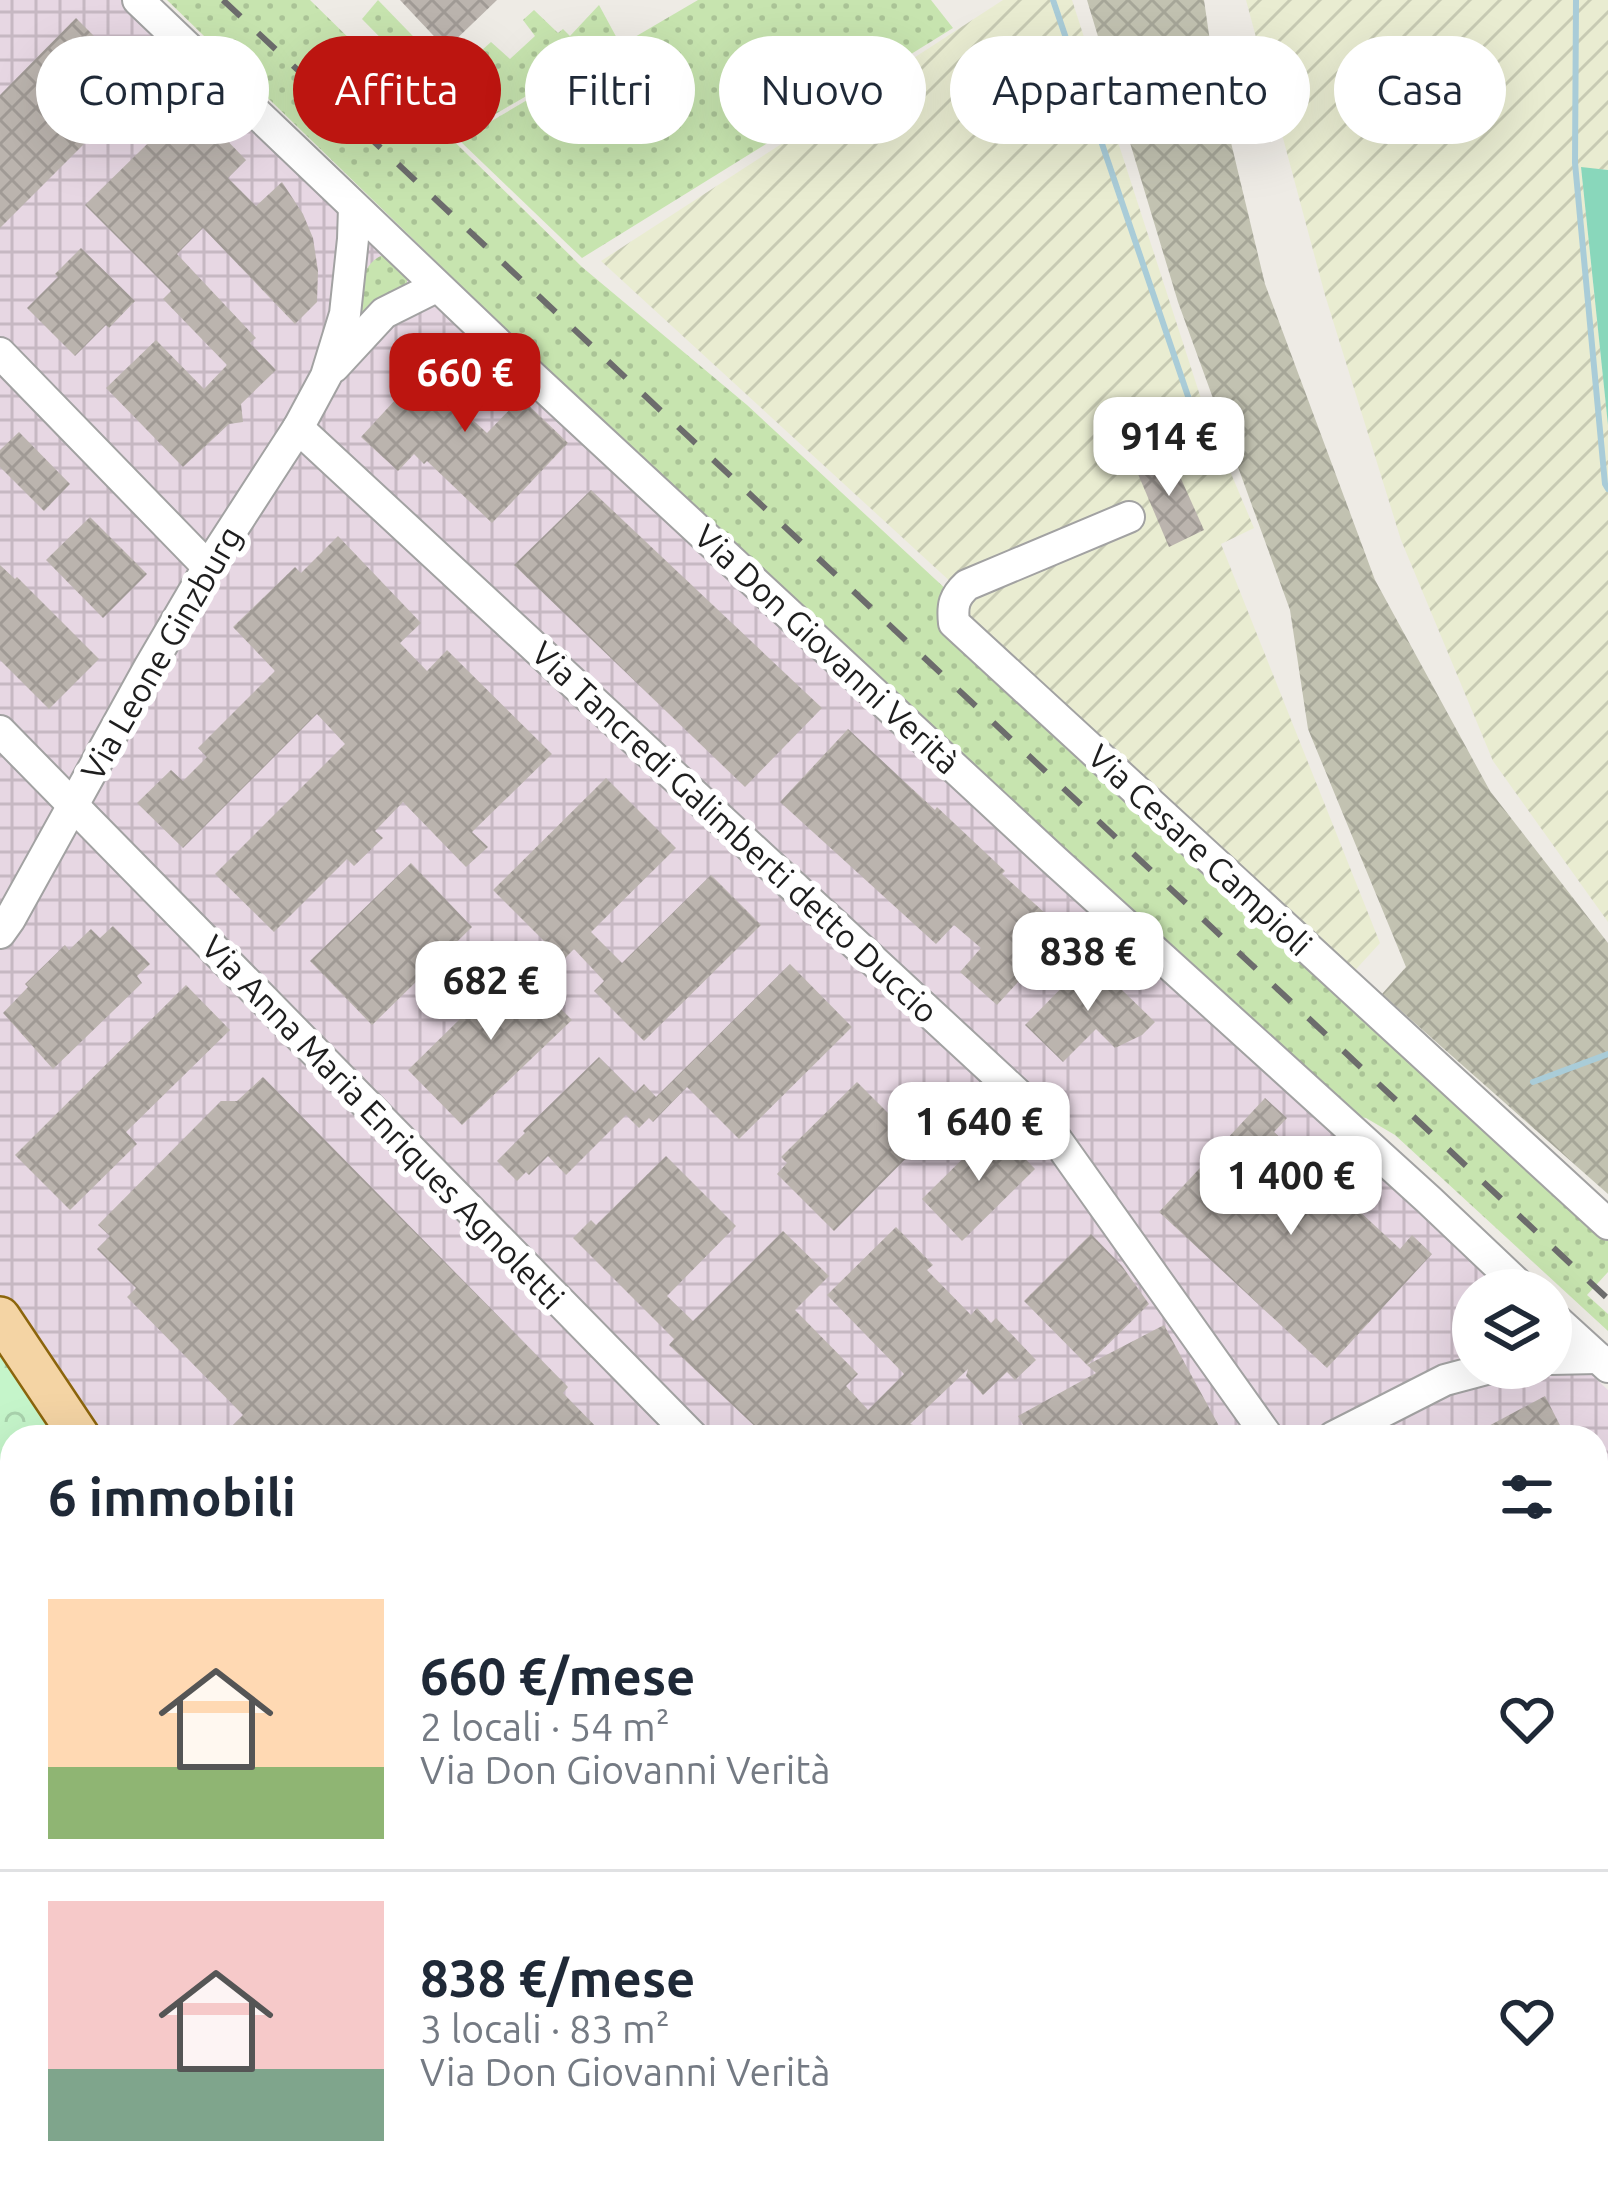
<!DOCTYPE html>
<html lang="it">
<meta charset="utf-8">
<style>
:root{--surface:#fff;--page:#f6f6f7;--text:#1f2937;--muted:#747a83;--line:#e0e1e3;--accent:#bc1510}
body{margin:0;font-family:Ubuntu,sans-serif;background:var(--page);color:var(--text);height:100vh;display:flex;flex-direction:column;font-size:45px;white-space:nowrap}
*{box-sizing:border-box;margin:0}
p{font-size:39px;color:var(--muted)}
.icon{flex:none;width:66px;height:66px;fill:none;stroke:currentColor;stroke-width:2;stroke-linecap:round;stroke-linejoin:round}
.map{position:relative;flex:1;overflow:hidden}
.panel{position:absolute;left:0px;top:1425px;width:1608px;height:771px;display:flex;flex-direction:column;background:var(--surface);border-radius:36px 36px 0 0;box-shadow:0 12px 48px #0002}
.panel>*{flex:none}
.banner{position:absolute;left:36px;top:36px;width:1536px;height:108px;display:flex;gap:24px}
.fabs{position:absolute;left:1452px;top:1269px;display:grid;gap:24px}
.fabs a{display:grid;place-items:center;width:120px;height:120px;border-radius:50%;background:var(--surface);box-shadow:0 12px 48px #0002;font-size:60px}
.price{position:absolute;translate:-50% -102px;padding:0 27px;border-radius:24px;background:#fff;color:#222;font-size:39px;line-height:78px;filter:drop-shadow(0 3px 6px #0008)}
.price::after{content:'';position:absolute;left:50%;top:72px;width:36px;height:27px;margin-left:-18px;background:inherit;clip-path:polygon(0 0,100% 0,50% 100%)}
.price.on{background:var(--accent);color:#fff}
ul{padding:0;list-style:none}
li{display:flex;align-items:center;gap:36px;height:300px;padding:0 48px}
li+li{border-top:3px solid var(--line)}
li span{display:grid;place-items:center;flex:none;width:336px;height:240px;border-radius:0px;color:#555}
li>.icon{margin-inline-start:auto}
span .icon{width:144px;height:144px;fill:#fffc;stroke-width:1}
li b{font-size:51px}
h2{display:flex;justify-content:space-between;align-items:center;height:144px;padding:0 48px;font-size:51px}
.pill{padding:0 42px;border-radius:54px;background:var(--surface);box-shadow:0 12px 48px #0002;font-size:42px;line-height:108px}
.pill.on{background:var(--accent);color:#fff}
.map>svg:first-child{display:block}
.residential{fill:#dcdbdb}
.industrial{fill:url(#industrial-grid)}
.construction{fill:url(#construction-cross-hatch)}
.farmland{fill:url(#farmland-furrows)}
.grass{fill:url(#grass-dots)}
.forest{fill:url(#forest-firs)}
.park{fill:url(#park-crowns)}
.pitch{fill:#89d7bb}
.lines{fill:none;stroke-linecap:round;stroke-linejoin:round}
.stream{stroke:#a9ccd8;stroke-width:6}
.building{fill:url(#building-cross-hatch)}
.minor-casing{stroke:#a2a2a2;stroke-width:34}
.major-casing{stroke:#8c650c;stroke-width:44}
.highway-casing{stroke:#cc3262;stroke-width:50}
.minor{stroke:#fff;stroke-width:30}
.major{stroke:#f4d4a4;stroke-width:39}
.highway{stroke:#e0929f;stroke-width:45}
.rail{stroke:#6c6c6c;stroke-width:6;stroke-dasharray:24 24;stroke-linecap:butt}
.labels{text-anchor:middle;stroke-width:12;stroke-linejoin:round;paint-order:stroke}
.street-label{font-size:33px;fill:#1e1e1e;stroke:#fff}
</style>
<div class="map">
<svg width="1608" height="2195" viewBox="0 0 1608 2195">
<defs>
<pattern id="industrial-grid" width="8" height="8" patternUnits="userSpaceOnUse" patternTransform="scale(3)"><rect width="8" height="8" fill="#e7d7e3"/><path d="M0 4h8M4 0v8" fill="none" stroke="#c6b8c2"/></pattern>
<pattern id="construction-cross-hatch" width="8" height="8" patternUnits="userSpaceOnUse" patternTransform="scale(3)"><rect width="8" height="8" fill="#c2c2b1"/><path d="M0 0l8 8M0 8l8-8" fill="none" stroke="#a6a698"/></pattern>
<pattern id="farmland-furrows" width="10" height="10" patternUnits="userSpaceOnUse" patternTransform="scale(3)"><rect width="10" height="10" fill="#e9ecd1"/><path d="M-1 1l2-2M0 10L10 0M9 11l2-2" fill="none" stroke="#c7cab3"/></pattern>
<pattern id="grass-dots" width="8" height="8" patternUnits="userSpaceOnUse" patternTransform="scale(3)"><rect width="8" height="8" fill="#c7e4af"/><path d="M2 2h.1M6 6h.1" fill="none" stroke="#aac396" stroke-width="1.8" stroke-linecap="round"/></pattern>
<pattern id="forest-firs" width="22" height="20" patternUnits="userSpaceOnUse" patternTransform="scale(3)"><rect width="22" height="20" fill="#a9ca9d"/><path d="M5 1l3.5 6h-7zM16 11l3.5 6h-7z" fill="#91ad87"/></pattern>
<pattern id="park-crowns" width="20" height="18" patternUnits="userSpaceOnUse" patternTransform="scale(3)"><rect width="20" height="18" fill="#c5f5ca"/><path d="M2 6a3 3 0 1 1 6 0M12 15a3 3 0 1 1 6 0" fill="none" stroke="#a9d2ad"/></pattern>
<pattern id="building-cross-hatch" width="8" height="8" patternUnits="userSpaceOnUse" patternTransform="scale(3)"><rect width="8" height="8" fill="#bbb4ae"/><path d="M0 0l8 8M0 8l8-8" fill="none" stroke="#a09a95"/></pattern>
</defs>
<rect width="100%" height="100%" fill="#eeebe5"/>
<g class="residential">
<polygon points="12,1504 12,2184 564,2184 570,2195 0,2195 0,1512"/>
<polygon points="1596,2135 1608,2143 1608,2195 1499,2195 1487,2184 1596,2184"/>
</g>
<polygon class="industrial" points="0,0 130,0 1503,1290 1473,1290 1473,1368 1551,1368 1551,1337 1608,1390 1608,1715 1596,1739 1596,1437 99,1437 0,1295"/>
<polygon class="construction" points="1087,0 1204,0 1215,76 1265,284 1375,580 1490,791 1608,943 1608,1194 1382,994 1406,967 1308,729 1290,610 1178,302"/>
<g class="farmland">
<polygon points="1003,0 1072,0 1206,414 1254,528 1221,544 1380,943 1348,978 965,625 965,595 601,261"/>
<polygon points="1246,0 1608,0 1608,170 1581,168 1608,425 1608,922 1493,761 1401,540 1325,295"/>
</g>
<g class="grass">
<polygon points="167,0 310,0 582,267 747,405 949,592 947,604 1608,1230 1608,1272 1587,1295 1608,1314 1608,1331 1395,1135 1366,1118 1353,1116 910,713 738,546 549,371"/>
<polygon points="378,0 439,63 429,72 414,72 362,19"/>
<polygon points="698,0 931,0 953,28 582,258 459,140"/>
<polygon points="599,5 619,42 456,137 425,101 491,42 510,59 535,36 523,20 534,10 558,33 563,29 570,36"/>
<path d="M383,255l24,18v12l-48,40c2,-26 -3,-59 24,-70z"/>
</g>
<g class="forest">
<polygon points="1608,1976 1608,2106 1596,2115 1596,1987"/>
<polygon points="796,2184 1221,2184 1207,2195 788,2195"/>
</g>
<polygon class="park" points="0,1344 66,1437 12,1437 12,1484 0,1492"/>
<polygon class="pitch" points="1581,167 1608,170 1608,425"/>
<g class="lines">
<g class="stream">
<polyline points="1053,0 1192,408"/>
<polyline points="1576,0 1575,163 1605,484 1608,489"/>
<polyline points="1533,1082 1608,1054"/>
</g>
</g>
<g class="building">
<polygon points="400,0 497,0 446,49"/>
<polygon points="76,18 143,85 0,228 0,95"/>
<polygon points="190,102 246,160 228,178 256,206 282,182 303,214 313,238 318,271 317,302 295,324 203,228 177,254 256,338 250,343 276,370 241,404 243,422 229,424 183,467 106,388 156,340 204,389 227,365 163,299 171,291 85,205"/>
<polygon points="81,248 135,301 109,328 106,325 75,356 27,308 58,277 55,274"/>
<polygon points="455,335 487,366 453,402 487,433 521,398 568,443 492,523 427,461 424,464 414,454 398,471 361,437"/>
<polygon points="19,432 70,484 44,511 0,467 0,450"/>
<polygon points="1169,452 1204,530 1169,547 1135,467"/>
<polygon points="591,490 822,708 745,787 514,565"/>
<polygon points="90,517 147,574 103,618 46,560"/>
<polygon points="338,536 421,623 400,643 427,671 447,650 552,754 472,832 488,847 466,867 403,802 375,831 383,838 354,866 347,859 274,932 215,874 345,744 317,714 183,848 137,803 171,770 183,781 207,757 198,748 275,671 233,627 295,567 301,573"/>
<polygon points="0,565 15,579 17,577 99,659 49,709 0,660"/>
<polygon points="848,729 935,810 937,807 1005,871 1002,874 1068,934 1022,985 1018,982 997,1005 960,972 981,948 954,925 936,944 780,802"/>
<polygon points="606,778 676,848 591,932 622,963 711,875 761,925 644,1041 594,991 604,981 574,949 563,960 493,890"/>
<polygon points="411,863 472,927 372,1025 310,961"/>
<polygon points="113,926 150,964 137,976 142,983 53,1069 3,1013 28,987 25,984 65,945 69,950 91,929 100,938"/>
<polygon points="1090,959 1155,1022 1142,1035 1115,1048 1096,1029 1063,1062 1025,1025"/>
<polygon points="790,964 852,1027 739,1139 687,1087 653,1122 649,1118 639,1128 626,1115 566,1175 548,1156 529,1175 526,1172 517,1181 497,1161 525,1133 523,1131 599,1057 635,1093 644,1084 656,1097"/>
<polygon points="515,965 531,981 538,974 560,996 554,1002 572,1020 462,1125 408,1070"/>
<polygon points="186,985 230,1030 126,1132 137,1144 70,1210 15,1155"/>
<polygon points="263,1077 568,1387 563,1393 606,1437 221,1437 243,1415 127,1297 136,1288 97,1249 110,1236 98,1225 221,1101 237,1101"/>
<polygon points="857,1082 896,1121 919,1098 942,1122 834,1231 777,1174 787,1163 781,1157"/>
<polygon points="1265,1098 1287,1118 1274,1132 1400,1249 1412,1235 1432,1254 1327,1368 1159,1212"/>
<polygon points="995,1127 1035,1169 962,1241 922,1199"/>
<polygon points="666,1156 736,1226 667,1296 693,1321 783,1231 829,1276 795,1310 858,1374 846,1386 868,1410 904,1374 827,1295 896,1227 933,1265 927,1270 971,1315 977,1308 991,1323 996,1318 1036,1360 1015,1380 1007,1372 983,1395 966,1376 968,1369 910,1424 941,1434 940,1437 766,1437 669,1345 674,1339 573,1238 591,1220 596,1225"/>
<polygon points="1091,1234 1122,1266 1149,1304 1087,1365 1024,1301"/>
<polygon points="1164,1325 1225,1437 1030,1437 1018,1416 1096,1373 1087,1365"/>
<polygon points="1545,1396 1566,1437 1468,1437"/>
</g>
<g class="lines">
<defs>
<g id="minor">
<polyline points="138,0 533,377 1053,859 1429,1200 1524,1290"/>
<polyline points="0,353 208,567"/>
<polyline points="334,367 384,313 436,287"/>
<polyline points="298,428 1037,1112 1268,1437"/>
<path d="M1129,517l-162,68c-13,12 -15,20 -13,38l654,601"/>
<polyline points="0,731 693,1437"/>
<polyline points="0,933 10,919 150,666 208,567 298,428 326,376 345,314 353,239 354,207"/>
<polyline points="1551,1315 1608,1367"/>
<polyline points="1551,1359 1598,1358"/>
<polyline points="1333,1437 1445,1380 1490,1368"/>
<polyline points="0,1567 12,1586"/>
<polyline points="1596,1774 1608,1750"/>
<polyline points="10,2195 26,2184"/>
<polyline points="345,2195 362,2184"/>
<polyline points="1218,2195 1231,2184"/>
</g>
<g id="major">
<polyline points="0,1317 80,1437"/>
<polyline points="603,2184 607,2195"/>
</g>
<g id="highway">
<polyline points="1596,1808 1608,1804"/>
<polyline points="771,2195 780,2184"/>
</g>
</defs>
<use href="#minor" class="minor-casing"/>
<use href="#major" class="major-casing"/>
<use href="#highway" class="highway-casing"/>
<use href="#minor" class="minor"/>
<use href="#major" class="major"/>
<use href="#highway" class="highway"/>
<polyline class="rail" points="223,0 1608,1299"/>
</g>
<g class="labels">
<g class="street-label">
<text transform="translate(827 649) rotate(43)" y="12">Via Don Giovanni Verità</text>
<text transform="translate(161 653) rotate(-60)" y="12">Via Leone Ginzburg</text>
<text transform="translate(735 832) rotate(43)" y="12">Via Tancredi Galimberti detto Duccio</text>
<text transform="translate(1200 850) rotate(43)" y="12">Via Cesare Campioli</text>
<text transform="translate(383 1122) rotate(46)" y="12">Via Anna Maria Enriques Agnoletti</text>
</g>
</g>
</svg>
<div class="fabs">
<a><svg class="icon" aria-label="layers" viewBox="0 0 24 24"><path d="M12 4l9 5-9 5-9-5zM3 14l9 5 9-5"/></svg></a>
</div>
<b class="price on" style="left:465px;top:435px">660 €</b>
<b class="price" style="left:1169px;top:499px">914 €</b>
<b class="price" style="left:1088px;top:1014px">838 €</b>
<b class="price" style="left:491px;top:1043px">682 €</b>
<b class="price" style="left:979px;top:1184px">1 640 €</b>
<b class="price" style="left:1291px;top:1238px">1 400 €</b>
<div class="banner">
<a class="pill">Compra</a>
<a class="pill on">Affitta</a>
<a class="pill">Filtri</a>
<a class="pill">Nuovo</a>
<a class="pill">Appartamento</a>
<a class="pill">Casa</a>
</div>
<section class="panel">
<h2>6 immobili<svg class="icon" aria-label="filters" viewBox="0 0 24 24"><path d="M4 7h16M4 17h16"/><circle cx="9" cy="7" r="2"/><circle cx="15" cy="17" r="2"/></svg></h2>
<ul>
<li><span style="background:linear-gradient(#ffd9b3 70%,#8fb573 0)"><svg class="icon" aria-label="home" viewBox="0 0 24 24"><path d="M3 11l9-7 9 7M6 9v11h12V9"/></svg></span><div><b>660 €/mese</b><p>2 locali · 54 m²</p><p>Via Don Giovanni Verità</p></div><svg class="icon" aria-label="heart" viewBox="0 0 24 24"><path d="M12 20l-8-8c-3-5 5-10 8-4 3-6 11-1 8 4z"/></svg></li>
<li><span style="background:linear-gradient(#f6c9c9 70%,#7fa58c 0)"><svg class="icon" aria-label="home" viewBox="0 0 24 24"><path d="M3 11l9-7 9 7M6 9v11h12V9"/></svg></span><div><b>838 €/mese</b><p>3 locali · 83 m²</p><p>Via Don Giovanni Verità</p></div><svg class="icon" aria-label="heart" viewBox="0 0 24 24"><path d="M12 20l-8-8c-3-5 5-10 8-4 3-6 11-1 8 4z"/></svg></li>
</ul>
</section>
</div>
